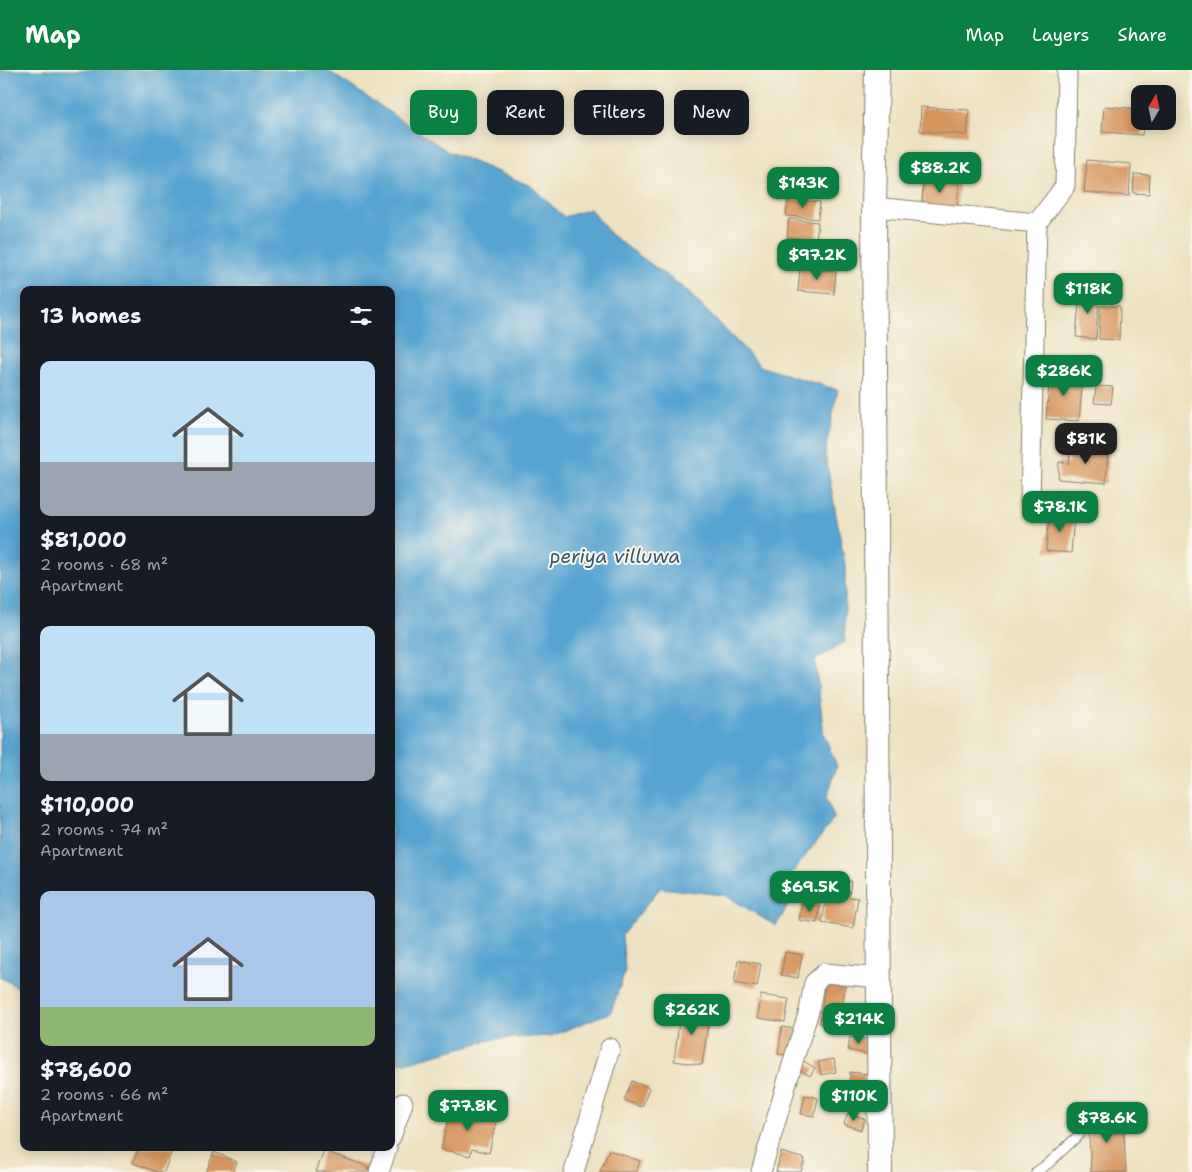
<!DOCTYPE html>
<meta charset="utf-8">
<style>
:root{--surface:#171b24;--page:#242831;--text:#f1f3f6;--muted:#9ea1a6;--accent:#0b8043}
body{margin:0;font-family:"Shantell Sans",sans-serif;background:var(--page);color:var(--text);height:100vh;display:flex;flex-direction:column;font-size:19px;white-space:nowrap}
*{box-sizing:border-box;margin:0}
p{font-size:16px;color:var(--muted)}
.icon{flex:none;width:28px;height:28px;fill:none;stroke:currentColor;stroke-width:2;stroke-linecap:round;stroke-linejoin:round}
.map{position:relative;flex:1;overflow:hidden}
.details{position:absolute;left:20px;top:216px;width:375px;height:865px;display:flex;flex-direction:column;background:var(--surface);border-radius:10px;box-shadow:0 2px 12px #0003}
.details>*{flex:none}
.hud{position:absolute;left:410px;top:20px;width:475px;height:45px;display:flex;gap:10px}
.needle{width:32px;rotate:9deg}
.tools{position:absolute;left:1131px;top:15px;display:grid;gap:10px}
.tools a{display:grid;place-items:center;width:45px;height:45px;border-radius:10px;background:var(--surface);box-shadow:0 2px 12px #0003;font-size:25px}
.price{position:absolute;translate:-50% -42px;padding:0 11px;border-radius:10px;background:var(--accent);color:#fff;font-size:16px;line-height:32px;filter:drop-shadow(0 1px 2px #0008)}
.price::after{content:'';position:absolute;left:50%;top:30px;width:15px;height:11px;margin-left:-8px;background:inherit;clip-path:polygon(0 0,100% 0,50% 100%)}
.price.on{background:#222;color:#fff}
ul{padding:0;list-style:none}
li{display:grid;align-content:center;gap:10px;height:265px;padding:0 20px}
li span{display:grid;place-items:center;height:155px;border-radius:10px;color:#555}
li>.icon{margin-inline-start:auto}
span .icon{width:90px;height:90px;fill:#fffc;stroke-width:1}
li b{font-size:21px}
h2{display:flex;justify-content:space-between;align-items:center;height:60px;padding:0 20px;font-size:21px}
.pill{padding:0 18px;border-radius:10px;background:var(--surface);box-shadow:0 2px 12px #0003;font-size:18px;line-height:45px}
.pill.on{background:var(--accent);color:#fff}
header{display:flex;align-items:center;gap:30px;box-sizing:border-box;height:70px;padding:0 25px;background:var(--accent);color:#fff}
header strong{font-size:24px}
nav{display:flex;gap:28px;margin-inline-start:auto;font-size:18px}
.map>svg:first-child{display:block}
.water{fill:#58a4d1;stroke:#3a6076}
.building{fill:#d7955d}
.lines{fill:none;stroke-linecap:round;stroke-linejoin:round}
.service-casing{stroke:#847f6e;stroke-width:11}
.minor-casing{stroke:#847f6e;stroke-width:21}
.tertiary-casing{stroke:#847f6e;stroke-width:26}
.service{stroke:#fff;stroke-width:9}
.minor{stroke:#fff;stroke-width:19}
.tertiary{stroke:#fff;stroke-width:24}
.labels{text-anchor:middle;stroke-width:4;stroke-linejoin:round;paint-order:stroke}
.water-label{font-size:19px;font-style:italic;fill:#37596d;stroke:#fbf7ec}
</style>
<header>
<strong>Map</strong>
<nav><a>Map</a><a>Layers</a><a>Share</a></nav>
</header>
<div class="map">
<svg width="1192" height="1102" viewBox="0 0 1192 1102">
<rect width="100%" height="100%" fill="#fbf7ec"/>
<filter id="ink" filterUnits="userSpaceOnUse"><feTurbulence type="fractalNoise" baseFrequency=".02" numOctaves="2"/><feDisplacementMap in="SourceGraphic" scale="10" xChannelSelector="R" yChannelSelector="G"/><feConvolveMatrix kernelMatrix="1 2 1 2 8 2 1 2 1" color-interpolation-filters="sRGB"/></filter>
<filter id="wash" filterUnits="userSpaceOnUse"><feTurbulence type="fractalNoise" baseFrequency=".0096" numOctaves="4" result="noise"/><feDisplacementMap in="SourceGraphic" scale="20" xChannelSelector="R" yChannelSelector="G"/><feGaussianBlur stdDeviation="1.12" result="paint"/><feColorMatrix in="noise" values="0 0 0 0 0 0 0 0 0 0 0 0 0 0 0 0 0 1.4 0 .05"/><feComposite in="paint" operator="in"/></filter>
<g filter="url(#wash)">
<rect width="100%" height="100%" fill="#ece2c1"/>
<polygon class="water" points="0,0 327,0 447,81 531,116 564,147 590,139 611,165 685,219 762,297 838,320 825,383 845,495 845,572 815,590 824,665 837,696 827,727 834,749 779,820 787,837 776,856 725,825 660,818 622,865 625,901 611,942 551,966 494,969 408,992 391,993 391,220 24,220 24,921 0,907"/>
<g id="blocks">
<g class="building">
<polygon points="1104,36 1140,39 1140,51 1144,51 1142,65 1102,62"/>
<polygon points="921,37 969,40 967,65 920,61"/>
<polygon points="1087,90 1131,94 1129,126 1084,122"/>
<polygon points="1134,104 1150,105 1149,124 1133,123"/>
<polygon points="923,111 959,113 957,138 922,136"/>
<polygon points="788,129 820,132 818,149 786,146"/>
<polygon points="789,149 818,152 816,170 787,167"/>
<polygon points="800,198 836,201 834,224 798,221"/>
<polygon points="1080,220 1099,222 1096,269 1076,267"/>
<polygon points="1100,236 1120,236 1119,270 1099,269"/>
<polygon points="1050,303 1083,305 1079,351 1046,349"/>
<polygon points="1096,316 1113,317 1111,334 1094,333"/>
<polygon points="1078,375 1108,377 1106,413 1058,409 1059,392 1069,393 1070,382 1078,382"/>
<polygon points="1049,444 1074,446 1071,483 1046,481"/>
<polygon points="810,807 825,809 821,834 806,831"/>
<polygon points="829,808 851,811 849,827 858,828 853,858 822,853"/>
<polygon points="802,833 820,836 817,853 799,850"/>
<polygon points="785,882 802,885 798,908 781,905"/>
<polygon points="738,890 761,894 757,917 734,913"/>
<polygon points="825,913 845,915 840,956 820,954"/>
<polygon points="761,925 789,929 785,952 758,948"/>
<polygon points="681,937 710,941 702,995 674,991"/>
<polygon points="782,957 795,959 791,986 778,984"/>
<polygon points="850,967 870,970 867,984 848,980"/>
<polygon points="834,989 836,1002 821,1005 818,992"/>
<polygon points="802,990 815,998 810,1006 797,998"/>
<polygon points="850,1002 868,1004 866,1018 849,1015"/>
<polygon points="632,1011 649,1018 642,1037 624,1030"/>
<polygon points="805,1025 818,1028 814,1046 801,1044"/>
<polygon points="451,1037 497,1048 489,1083 472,1079 470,1086 441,1079"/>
<polygon points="848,1043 865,1049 861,1060 844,1054"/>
<polygon points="1123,1046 1126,1102 1091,1102 1088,1048"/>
<polygon points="139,1078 173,1078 164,1102 157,1102 133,1093"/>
<polygon points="609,1080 640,1091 636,1102 600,1102"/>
<polygon points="324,1081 369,1097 367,1102 316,1102"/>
<polygon points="214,1082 237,1092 233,1102 206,1102"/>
<polygon points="781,1082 805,1089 801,1102 776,1102"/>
</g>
</g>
</g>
<g filter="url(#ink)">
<use href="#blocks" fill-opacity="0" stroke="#847f6e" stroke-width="1"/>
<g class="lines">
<defs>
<polyline id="service" points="1036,1102 1049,1093 1080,1064"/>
<g id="minor">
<polyline points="874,137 1037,153 1065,116 1067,0"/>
<polyline points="1030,432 1037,153"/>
<polyline points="391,1067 403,1033"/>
<polyline points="379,1102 387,1078"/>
<polyline points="574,1102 610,978"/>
<polyline points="761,1102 795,985 809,941 814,913 825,903 879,908"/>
</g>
<polyline id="tertiary" points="877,0 874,137 880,1102"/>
</defs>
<use href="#service" class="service-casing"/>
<use href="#minor" class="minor-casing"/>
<use href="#tertiary" class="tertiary-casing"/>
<use href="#service" class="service"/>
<use href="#minor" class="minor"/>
<use href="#tertiary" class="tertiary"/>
</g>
</g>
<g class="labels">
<g class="water-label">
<text x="615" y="493">periya villuwa</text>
</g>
</g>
</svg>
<div class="tools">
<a><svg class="needle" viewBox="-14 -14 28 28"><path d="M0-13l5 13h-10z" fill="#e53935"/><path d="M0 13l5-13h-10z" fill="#9ea1a6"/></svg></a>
</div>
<b class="price" style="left:940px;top:124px">$88.2K</b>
<b class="price" style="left:803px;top:139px">$143K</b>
<b class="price" style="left:817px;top:211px">$97.2K</b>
<b class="price" style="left:1088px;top:245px">$118K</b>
<b class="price" style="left:1064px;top:327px">$286K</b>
<b class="price on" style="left:1086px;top:395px">$81K</b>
<b class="price" style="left:1060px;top:463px">$78.1K</b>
<b class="price" style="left:810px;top:843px">$69.5K</b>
<b class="price" style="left:692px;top:966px">$262K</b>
<b class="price" style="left:859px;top:975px">$214K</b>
<b class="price" style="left:854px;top:1052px">$110K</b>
<b class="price" style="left:468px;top:1062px">$77.8K</b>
<b class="price" style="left:1107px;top:1074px">$78.6K</b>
<div class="hud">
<a class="pill on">Buy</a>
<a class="pill">Rent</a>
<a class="pill">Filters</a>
<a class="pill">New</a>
</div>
<section class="details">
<h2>13 homes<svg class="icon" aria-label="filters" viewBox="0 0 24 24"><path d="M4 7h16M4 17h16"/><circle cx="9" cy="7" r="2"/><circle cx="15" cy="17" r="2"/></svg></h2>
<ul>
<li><span style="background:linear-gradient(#bfe0f5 65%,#9aa5b1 0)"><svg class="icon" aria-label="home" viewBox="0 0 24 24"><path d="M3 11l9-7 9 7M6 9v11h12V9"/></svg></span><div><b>$81,000</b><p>2 rooms · 68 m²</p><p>Apartment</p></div></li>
<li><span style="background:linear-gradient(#bfe0f5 70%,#9aa5b1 0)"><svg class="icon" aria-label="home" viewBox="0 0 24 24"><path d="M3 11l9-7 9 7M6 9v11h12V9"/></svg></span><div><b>$110,000</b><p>2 rooms · 74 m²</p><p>Apartment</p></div></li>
<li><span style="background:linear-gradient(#a9c7e8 75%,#8fb573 0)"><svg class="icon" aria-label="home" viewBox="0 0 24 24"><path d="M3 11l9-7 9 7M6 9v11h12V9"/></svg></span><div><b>$78,600</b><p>2 rooms · 66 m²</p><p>Apartment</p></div></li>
</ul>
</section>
</div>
